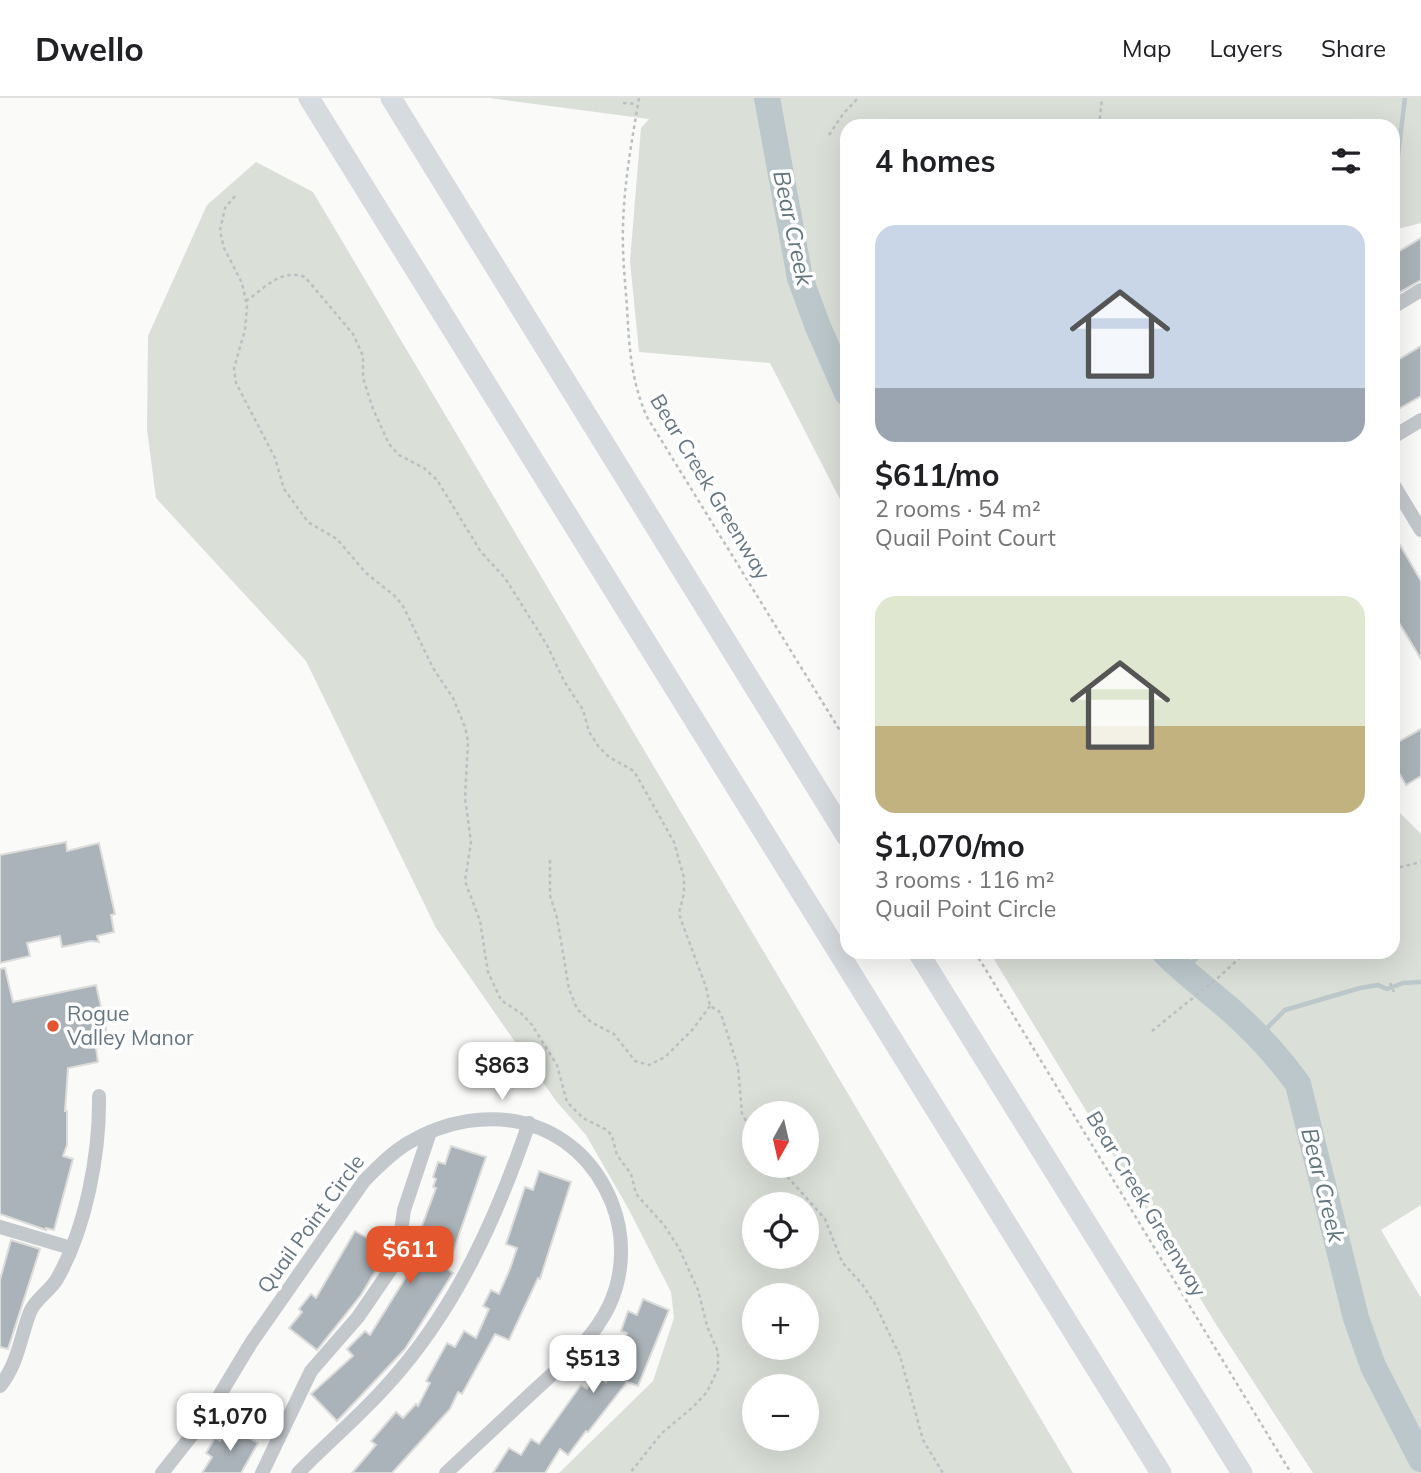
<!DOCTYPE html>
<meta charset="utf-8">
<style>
:root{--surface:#fff;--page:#f6f6f6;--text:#202124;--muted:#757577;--line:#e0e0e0;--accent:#e4572e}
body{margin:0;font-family:Mulish,sans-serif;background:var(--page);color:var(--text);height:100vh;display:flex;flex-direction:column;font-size:26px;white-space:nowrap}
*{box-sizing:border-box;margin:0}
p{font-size:23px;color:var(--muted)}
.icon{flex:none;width:38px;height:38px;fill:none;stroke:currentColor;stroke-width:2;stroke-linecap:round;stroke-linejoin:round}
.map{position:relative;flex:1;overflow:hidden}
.panel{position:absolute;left:840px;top:21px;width:560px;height:840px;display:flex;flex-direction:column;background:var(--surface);border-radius:21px;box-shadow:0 7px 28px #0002}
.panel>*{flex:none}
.needle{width:46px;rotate:188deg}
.controls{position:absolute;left:742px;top:1003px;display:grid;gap:14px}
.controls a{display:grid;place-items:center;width:77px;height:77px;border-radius:50%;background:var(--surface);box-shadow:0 7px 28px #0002;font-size:35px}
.price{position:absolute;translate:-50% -60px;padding:0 16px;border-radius:14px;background:#fff;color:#222;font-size:23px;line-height:46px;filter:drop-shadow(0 2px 4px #0008)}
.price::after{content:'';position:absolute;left:50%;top:42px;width:21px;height:16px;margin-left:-10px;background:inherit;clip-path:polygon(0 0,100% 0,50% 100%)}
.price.current{background:var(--accent);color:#fff}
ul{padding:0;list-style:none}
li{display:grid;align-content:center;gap:14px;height:371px;padding:0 35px}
li span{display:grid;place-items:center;height:217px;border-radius:21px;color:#555}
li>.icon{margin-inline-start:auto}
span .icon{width:126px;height:126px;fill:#fffc;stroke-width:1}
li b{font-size:30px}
h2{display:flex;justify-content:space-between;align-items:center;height:84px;padding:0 35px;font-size:30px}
header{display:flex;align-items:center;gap:42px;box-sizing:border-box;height:98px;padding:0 35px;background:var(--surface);border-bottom:2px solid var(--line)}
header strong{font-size:33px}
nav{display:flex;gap:38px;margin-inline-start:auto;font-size:24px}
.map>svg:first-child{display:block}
.green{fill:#dadfd7;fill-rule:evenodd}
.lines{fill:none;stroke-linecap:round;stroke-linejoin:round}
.stream{stroke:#bbc7cb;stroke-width:4.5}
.river{stroke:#bbc7cb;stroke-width:26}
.building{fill:#aab3b9;stroke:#dcdcda;stroke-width:2}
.path{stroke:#bbbfc2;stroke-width:2.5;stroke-dasharray:3.5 3.5;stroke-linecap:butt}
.minor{stroke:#c3c8cc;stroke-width:14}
.highway{stroke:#d6dbdf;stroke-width:21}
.poi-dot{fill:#e4572e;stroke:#fff;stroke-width:2.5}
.labels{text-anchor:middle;stroke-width:7;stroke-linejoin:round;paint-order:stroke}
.street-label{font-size:21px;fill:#657683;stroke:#fff}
.poi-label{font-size:21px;fill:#657683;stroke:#fff;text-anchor:start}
.water-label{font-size:23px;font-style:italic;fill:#60757c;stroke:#fff}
</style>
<header>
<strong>Dwello</strong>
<nav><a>Map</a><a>Layers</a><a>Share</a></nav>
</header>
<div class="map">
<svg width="1421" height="1375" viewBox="0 0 1421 1375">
<rect width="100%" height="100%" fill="#fafaf8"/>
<g class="green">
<polygon points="490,0 1421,0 1421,125 1393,132 1393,28 847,28 847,415 770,265 639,254 630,163 641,30 649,21"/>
<path d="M256,64l57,30 760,1281h-514l94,-92 21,-63 -3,-26 -43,-84 -42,-73 -30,-34 -120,-173 -130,-267 -150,-163 -9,-69 1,-93 59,-131zM754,1015h53v53h-53zM754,1106h53v52h-53zM754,1197h53v53h-53zM754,1288h53v52h-53z"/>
<polygon points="1393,708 1421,736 1421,1107 1381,1132 1421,1200 1421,1375 1313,1375 1217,1228 992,858 1000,854 1393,854"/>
</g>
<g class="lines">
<g class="stream">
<polyline points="1393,99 1405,0"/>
<polyline points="1182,874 1203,854"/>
<polyline points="1258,939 1285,912 1360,890 1378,887 1387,891 1403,885 1421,884"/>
</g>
<g class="river">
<polyline points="767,0 800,180 818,229 847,295"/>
<path d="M1164,854c14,15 29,26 44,39 34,27 65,58 90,93l58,234 17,48 48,93"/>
</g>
</g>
<g class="building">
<polygon points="1421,140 1421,182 1393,198 1393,157"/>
<polygon points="1421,248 1421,298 1393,314 1393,265"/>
<polygon points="1393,435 1421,483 1421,561 1393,515"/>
<polygon points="1421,631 1421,678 1406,687 1393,665 1393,647"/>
<polygon points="66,744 67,753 99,745 115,816 111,817 114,834 97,838 99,844 91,843 62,849 60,838 27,845 30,858 0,865 0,757"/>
<polygon points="5,870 13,904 96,887 110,948 96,950 98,964 68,970 65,1013 67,1013 67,1047 63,1058 73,1061 54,1132 46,1130 46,1132 0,1116 0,871"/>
<polygon points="451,1048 486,1059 447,1171 453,1175 405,1251 337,1323 311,1296 353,1258 347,1251 365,1233 370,1237 426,1147 416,1144 436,1090 433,1089 436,1081 433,1079 438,1064 445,1066"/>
<polygon points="539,1073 571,1084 540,1181 538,1180 509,1242 495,1236 462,1296 458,1294 450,1311 392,1375 352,1375 376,1347 371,1343 396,1314 403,1320 416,1306 418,1308 430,1285 426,1283 447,1245 455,1249 464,1233 476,1240 489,1211 483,1208 491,1192 499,1196 510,1171 517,1150 506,1146 525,1089 533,1092"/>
<polygon points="355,1133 388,1152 361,1197 317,1252 289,1230 302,1214 299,1211 311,1196 316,1200"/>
<polygon points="11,1142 40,1151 8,1251 0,1249 0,1182"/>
<polygon points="643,1201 669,1212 638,1288 627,1284 588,1334 586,1333 568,1357 560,1351 545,1375 493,1375 509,1350 521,1357 531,1341 539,1346 581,1287 587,1291 598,1277 606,1284 627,1235 621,1233 628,1213 637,1217"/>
<polygon points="229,1328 258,1345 241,1375 202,1375 212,1359 206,1355 215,1340 220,1343"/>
</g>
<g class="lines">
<g class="path">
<path d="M639,0c-7,42 -15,85 -16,128 -1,27 2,54 4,81 2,39 4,74 20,110l200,325"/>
<polyline points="623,5 637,6"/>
<polyline points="1099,28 1102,0"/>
<polyline points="829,37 843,16 858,0"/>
<polyline points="235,98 225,110 220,133 224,150 242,185 247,208 245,232 234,270 236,285 275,360 284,391 308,424 337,441 366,475 396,499 404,510 433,570 453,600 465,629 468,643 465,700 471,744 465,783 480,823 488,874 501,902 522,916 532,927 557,967 567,1004 583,1020 607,1032 612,1038 617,1057 631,1076 636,1096 664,1127 679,1150 698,1192 707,1228 718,1254 718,1271 707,1294 693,1309 662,1335 630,1375"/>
<path d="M246,203c18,-12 34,-33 59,-24l48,57 10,22v22l10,31 16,35 10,11 25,13 13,12 44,72 24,26 42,67 17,36 19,29 6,22 10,15 10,10 25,14 40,71 10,36v15l-5,20 2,7 25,67 4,19 9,5 3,6 16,50 4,47 12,20"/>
<polyline points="550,762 550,797 557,820 569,891 577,911 591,924 614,936 635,963 649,967 665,959 693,931 710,908"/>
<polyline points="1393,771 1421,764"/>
<polyline points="975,854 1291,1375"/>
<polyline points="1390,885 1394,894"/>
<polyline points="1152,933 1220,878 1246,854"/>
<polyline points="778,1068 825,1121 842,1164 862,1186 875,1206 900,1258 923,1342 943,1375"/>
</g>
<g class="minor">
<polyline points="1393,209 1421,192"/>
<polyline points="1393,339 1421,322"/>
<polyline points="1393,386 1421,432"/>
<polyline points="0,1129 71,1150"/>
<path d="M0,1288c18,-22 20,-48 30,-74 5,-13 20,-21 27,-33 29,-51 43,-126 42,-183"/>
<path d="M162,1375l45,-57 44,-73 113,-162c13,-13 27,-28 44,-38 76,-45 169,-27 204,60 13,33 12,71 -3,103 -17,35 -46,58 -74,84 -29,27 -59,55 -89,83"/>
<polyline points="262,1375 311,1273 358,1219 397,1162 404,1112 430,1034"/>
<path d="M298,1375c30,-31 63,-58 91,-90 67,-74 108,-166 140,-260"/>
</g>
<g class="highway">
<polyline points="309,0 1161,1375"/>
<polyline points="391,0 847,739"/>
<polyline points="918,854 1242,1375"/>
</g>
</g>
<circle class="poi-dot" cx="53" cy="928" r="7"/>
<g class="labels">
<g class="street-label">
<text transform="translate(710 389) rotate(59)" y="7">Bear Creek Greenway</text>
<text transform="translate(1146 1106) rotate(59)" y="7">Bear Creek Greenway</text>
<text transform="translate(311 1126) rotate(-54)" y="7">Quail Point Circle</text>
</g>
<g class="poi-label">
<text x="67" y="923">Rogue<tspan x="67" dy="24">Valley Manor</tspan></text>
</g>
<g class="water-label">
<text transform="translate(793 130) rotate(78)" y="8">Bear Creek</text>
<text transform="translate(1323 1087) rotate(76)" y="8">Bear Creek</text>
</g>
</g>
</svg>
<div class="controls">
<a><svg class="needle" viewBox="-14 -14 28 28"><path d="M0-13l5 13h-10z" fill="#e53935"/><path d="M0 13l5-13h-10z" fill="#757577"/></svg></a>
<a><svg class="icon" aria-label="locate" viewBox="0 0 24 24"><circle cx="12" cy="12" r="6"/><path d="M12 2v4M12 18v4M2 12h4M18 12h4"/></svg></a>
<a>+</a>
<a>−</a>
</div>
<b class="price" style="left:502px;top:1004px">$863</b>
<b class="price current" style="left:410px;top:1188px">$611</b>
<b class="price" style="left:593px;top:1297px">$513</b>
<b class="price" style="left:230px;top:1355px">$1,070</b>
<section class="panel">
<h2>4 homes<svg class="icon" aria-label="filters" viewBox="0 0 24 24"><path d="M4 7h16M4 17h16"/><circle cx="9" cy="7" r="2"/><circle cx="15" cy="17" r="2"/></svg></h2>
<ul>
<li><span style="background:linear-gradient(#c9d6e8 75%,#9aa5b1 0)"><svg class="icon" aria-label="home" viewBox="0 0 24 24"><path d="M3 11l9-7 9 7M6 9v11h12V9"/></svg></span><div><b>$611/mo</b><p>2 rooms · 54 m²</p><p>Quail Point Court</p></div></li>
<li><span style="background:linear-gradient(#dfe7d0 60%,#c2b280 0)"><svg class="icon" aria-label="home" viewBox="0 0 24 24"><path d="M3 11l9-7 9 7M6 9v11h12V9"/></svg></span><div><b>$1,070/mo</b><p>3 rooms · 116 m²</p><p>Quail Point Circle</p></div></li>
</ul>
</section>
</div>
